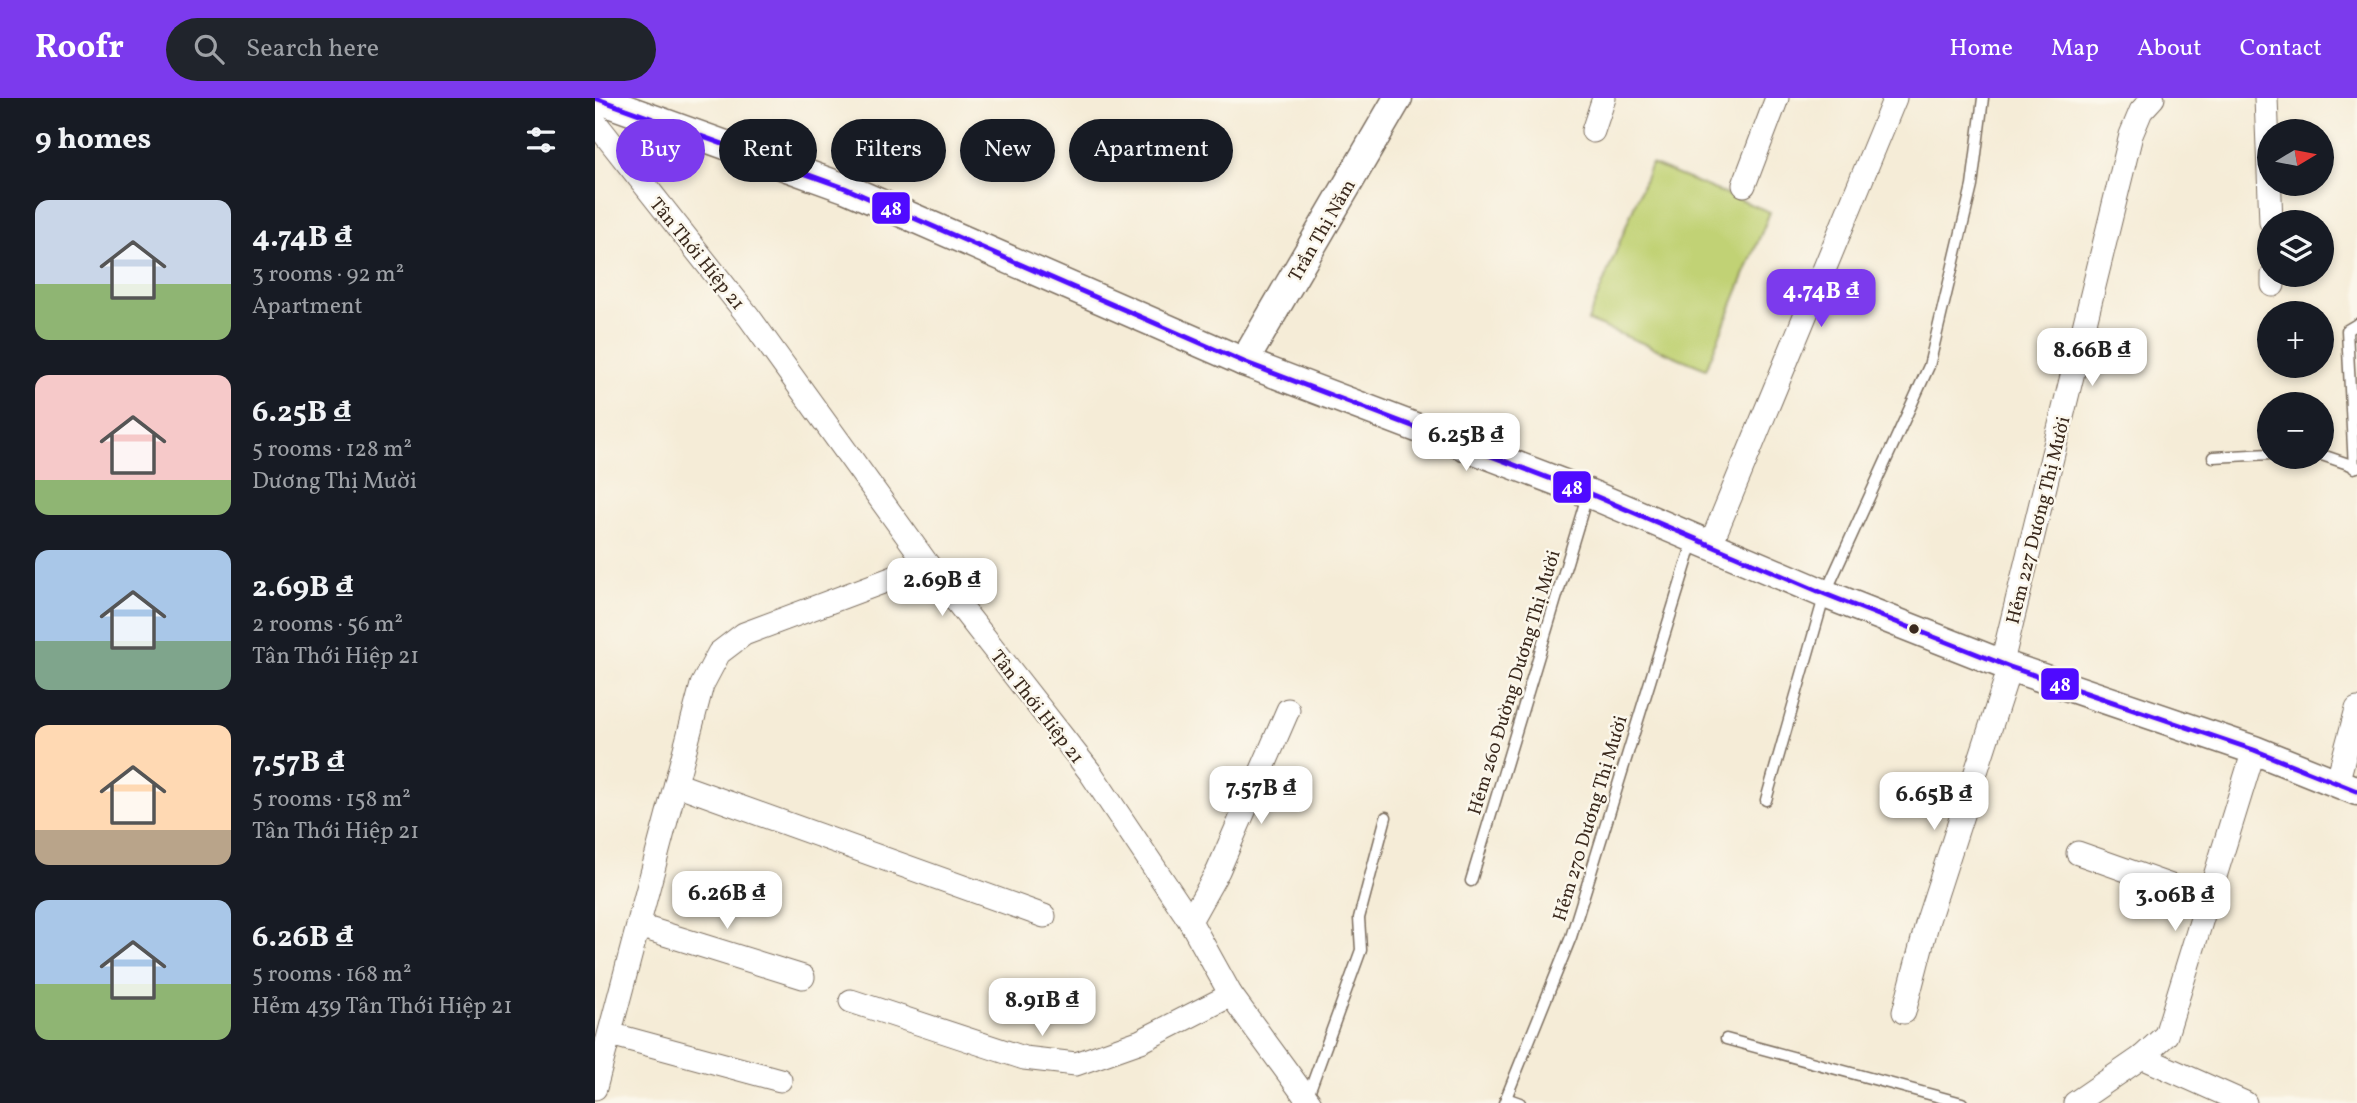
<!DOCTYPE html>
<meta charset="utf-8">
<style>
:root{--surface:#171b24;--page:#20242c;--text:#f1f3f6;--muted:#9ea1a6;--accent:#7c3aed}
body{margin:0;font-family:Vollkorn,serif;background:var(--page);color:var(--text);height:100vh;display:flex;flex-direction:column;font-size:26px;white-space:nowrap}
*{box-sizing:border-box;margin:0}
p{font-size:23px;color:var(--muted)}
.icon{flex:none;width:38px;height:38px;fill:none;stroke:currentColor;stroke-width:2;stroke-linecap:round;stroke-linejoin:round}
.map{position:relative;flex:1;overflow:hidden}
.side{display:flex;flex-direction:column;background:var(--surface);width:595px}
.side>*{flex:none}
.hud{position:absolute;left:21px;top:21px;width:665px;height:63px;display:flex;gap:14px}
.needle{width:46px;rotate:80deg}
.controls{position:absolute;left:1662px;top:21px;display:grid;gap:14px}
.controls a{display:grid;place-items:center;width:77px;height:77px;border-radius:50%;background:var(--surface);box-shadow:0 4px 10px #0003;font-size:35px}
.price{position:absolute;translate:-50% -60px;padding:0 16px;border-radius:14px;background:#fff;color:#222;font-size:23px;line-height:46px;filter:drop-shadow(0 2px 4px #0008)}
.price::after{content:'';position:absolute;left:50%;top:42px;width:21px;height:16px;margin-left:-10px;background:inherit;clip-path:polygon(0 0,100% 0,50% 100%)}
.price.on{background:var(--accent);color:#fff}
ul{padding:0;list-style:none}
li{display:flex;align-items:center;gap:21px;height:175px;padding:0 35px}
li span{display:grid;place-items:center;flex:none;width:196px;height:140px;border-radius:14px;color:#555}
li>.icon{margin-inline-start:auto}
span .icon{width:84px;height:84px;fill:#fffc;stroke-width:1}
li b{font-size:30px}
h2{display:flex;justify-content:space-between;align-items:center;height:84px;padding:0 35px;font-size:30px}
.chip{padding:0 24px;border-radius:32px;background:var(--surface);box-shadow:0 4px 10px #0003;font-size:24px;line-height:63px}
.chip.on{background:var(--accent);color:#fff}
header{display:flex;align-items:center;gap:42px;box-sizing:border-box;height:98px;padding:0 35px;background:var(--accent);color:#fff}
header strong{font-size:33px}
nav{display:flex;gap:38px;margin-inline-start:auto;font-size:24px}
.search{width:490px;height:63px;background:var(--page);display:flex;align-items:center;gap:18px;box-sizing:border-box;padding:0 24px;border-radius:38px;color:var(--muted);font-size:26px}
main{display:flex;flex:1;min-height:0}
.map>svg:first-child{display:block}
.green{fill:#c1d275;stroke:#7e7e4a;stroke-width:2}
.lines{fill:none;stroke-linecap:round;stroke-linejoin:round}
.service-casing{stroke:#7c6e5f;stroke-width:13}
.minor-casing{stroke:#7c6e5f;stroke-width:25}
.tertiary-casing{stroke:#7c6e5f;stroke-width:31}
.service{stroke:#fff;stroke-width:10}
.minor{stroke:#fff;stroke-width:23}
.tertiary{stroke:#fff;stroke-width:28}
.bus-1-casing{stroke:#fbf7ec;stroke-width:10}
.bus-1{stroke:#4f0aff;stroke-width:5}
.bus-dot{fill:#3b2a1e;stroke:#fbf7ec;stroke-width:2.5}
.labels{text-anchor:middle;stroke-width:5;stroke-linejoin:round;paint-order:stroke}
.street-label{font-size:19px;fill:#3b2a1e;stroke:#fbf7ec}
.line-badge{stroke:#fbf7ec;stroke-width:2.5}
.badge-label{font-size:19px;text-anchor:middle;font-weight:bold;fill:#fff}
</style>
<header>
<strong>Roofr</strong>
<div class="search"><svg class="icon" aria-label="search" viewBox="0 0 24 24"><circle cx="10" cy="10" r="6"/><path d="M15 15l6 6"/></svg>Search here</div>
<nav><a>Home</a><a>Map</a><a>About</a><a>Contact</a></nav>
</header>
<main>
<section class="side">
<h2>9 homes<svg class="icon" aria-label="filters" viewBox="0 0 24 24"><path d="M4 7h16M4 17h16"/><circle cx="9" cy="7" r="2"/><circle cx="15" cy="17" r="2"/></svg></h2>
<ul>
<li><span style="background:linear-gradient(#c9d6e8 60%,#8fb573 0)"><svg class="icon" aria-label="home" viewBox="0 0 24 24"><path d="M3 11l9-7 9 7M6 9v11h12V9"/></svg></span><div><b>4.74B ₫</b><p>3 rooms · 92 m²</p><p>Apartment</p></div></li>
<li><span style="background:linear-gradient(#f6c9c9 75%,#8fb573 0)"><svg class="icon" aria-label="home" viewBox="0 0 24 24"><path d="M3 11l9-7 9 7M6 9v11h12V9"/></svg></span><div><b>6.25B ₫</b><p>5 rooms · 128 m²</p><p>Dương Thị Mười</p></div></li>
<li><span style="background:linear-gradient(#a9c7e8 65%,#7fa58c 0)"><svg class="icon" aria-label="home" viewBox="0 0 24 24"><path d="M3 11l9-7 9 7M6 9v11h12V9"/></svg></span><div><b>2.69B ₫</b><p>2 rooms · 56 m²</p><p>Tân Thới Hiệp 21</p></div></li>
<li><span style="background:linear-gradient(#ffd9b3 75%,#b9a48a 0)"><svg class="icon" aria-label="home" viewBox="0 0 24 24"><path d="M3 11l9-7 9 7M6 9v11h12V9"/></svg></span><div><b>7.57B ₫</b><p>5 rooms · 158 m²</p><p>Tân Thới Hiệp 21</p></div></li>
<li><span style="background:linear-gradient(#a9c7e8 60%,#8fb573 0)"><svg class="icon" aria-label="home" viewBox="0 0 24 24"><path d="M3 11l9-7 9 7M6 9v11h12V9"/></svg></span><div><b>6.26B ₫</b><p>5 rooms · 168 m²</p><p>Hẻm 439 Tân Thới Hiệp 21</p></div></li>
</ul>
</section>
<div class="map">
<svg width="1762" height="1005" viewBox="0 0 1762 1005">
<rect width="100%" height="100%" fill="#fbf7ec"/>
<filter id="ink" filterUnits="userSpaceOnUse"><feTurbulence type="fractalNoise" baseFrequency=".0143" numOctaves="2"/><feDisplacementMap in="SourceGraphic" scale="14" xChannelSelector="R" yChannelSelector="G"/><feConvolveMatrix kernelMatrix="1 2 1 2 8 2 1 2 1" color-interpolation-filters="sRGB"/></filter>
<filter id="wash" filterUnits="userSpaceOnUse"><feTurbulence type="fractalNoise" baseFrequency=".00686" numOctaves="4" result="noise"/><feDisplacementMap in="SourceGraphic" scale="28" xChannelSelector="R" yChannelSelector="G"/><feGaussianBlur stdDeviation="1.57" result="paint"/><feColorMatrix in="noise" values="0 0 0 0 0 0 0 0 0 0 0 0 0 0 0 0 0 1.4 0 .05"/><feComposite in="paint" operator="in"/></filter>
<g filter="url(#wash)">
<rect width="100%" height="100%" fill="#f5ecd7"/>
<polygon class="green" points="1056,66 1175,114 1111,271 993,223"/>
</g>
<g filter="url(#ink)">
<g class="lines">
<defs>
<g id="service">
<polyline points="1727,357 1762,369"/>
<polyline points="1618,359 1675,356"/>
<polyline points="1759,370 1752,232 1762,226"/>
<polyline points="1171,702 1230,496 1334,268 1377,88 1388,0"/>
<polyline points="876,783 992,398"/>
<polyline points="1131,941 1367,1005"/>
<polyline points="712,1000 766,852 764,820 791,719"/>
<polyline points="911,1000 925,1005"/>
<polyline points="909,1005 976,839 1099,441"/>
</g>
<g id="minor">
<polyline points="1671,0 1676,124"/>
<polyline points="0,24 154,219 333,467 495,674 595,823 636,897 715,1005"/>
<polyline points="998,33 1009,0"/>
<polyline points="1149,87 1182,0"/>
<polyline points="1678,177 1678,187"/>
<polyline points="1115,448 1300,0"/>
<polyline points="1407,564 1536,37 1546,13 1558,0"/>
<polyline points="1742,685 1762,611"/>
<polyline points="81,686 449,818"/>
<polyline points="1483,755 1613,801"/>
<polyline points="595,823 623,773 693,612"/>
<polyline points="44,828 208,879"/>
<polyline points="256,903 429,960 481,966 546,943 636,897"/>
<polyline points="1309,914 1333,822 1415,569"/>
<polyline points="15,936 185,982"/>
<polyline points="1547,959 1650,1005"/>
<polyline points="0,990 107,587 124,555 149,536 333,467"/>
<polyline points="1480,1005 1547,959 1571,937 1659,652"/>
</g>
<g id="tertiary">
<polyline points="0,0 250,90 649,264 993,395 1230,496 1415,569 1659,652 1762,693"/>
<polyline points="649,264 803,0"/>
</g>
</defs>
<use href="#service" class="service-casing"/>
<use href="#minor" class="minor-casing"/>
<use href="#tertiary" class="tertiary-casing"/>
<use href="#service" class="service"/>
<use href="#minor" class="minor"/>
<use href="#tertiary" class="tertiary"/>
<defs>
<polyline id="bus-1" points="0,0 250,90 649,264 993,395 1230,496 1415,569 1659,652 1762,693"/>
</defs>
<use href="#bus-1" class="bus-1-casing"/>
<use href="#bus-1" class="bus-1"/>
</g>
</g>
<circle class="bus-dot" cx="1319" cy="531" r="6"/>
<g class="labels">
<g class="street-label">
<text transform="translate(726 132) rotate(-60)" y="7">Trần Thị Năm</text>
<text transform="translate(103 155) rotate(51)" y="7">Tân Thới Hiệp 21</text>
<text transform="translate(1442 422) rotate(-76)" y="7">Hẻm 227 Dương Thị Mười</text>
<text transform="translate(918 584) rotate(-73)" y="7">Hẻm 260 Đường Dương Thị Mười</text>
<text transform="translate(443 608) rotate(52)" y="7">Tân Thới Hiệp 21</text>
<text transform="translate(994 720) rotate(-73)" y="7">Hẻm 270 Dương Thị Mười</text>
</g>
</g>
<g class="line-badge">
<rect x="276" y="93" width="40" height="34" rx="7" fill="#4f0aff"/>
<rect x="957" y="372" width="40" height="34" rx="7" fill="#4f0aff"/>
<rect x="1445" y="569" width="40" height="34" rx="7" fill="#4f0aff"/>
</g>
<g class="badge-label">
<text x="296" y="117">48</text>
<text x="977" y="396">48</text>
<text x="1465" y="593">48</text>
</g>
</svg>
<div class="controls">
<a><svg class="needle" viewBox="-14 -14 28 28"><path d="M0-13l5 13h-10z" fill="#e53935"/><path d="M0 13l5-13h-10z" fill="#9ea1a6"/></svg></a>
<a><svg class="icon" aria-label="layers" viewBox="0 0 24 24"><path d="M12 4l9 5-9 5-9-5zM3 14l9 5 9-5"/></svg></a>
<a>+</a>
<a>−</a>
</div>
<b class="price on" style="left:1226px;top:231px">4.74B ₫</b>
<b class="price" style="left:1497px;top:290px">8.66B ₫</b>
<b class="price" style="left:871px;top:375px">6.25B ₫</b>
<b class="price" style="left:347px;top:520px">2.69B ₫</b>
<b class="price" style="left:666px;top:728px">7.57B ₫</b>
<b class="price" style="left:1339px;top:734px">6.65B ₫</b>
<b class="price" style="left:132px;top:833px">6.26B ₫</b>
<b class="price" style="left:1580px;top:835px">3.06B ₫</b>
<b class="price" style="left:447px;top:940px">8.91B ₫</b>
<div class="hud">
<a class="chip on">Buy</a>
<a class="chip">Rent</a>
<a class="chip">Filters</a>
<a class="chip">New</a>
<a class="chip">Apartment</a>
</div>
</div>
</main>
